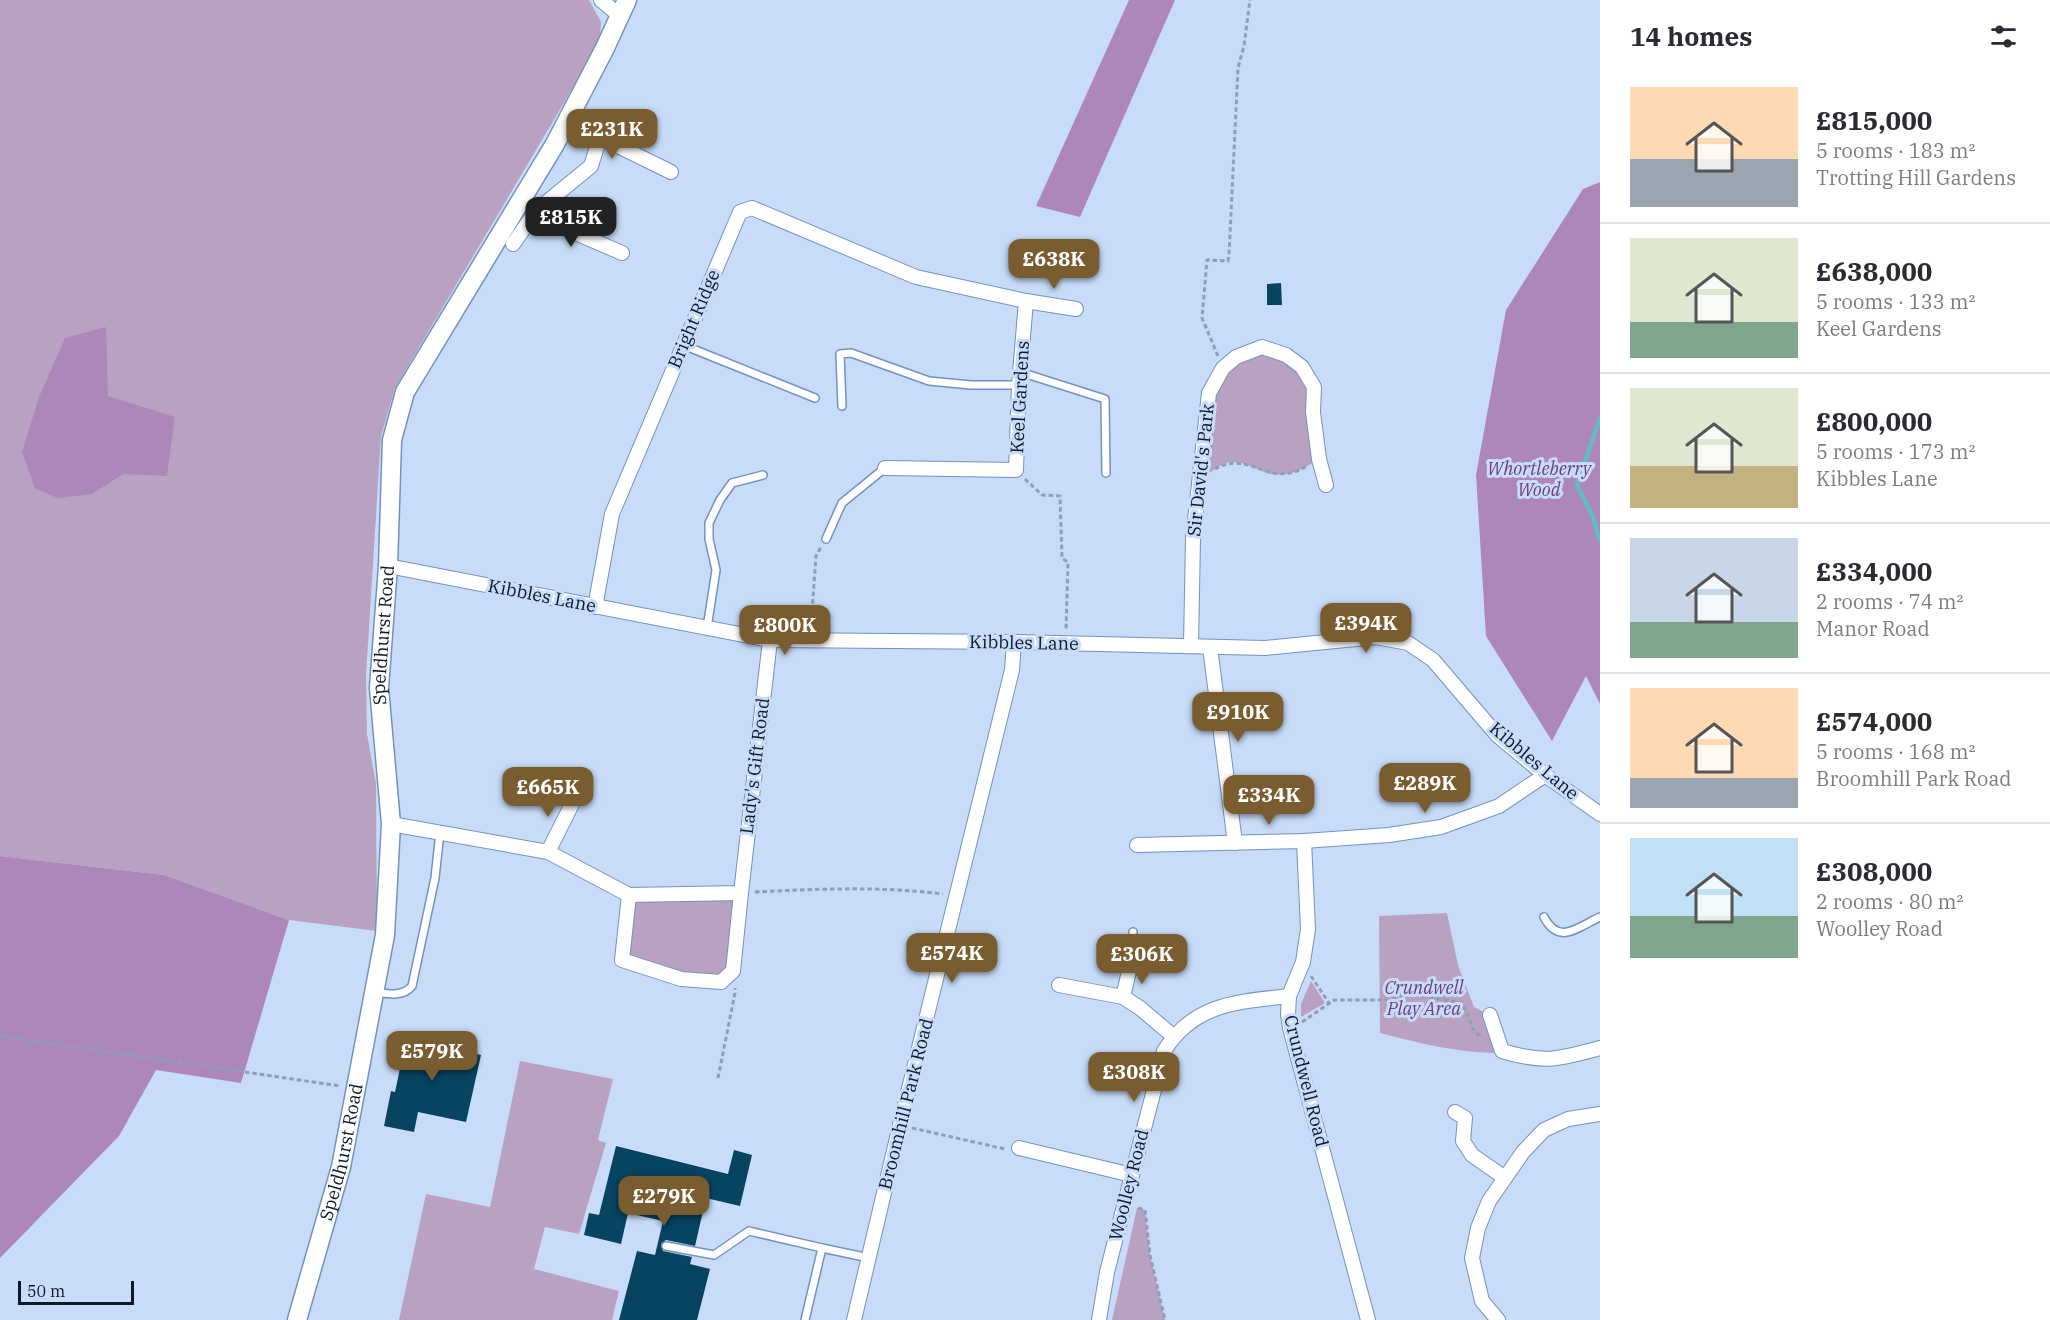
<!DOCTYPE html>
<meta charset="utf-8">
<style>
:root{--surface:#fff;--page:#f7f7f7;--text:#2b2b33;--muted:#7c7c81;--line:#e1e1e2;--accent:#795c2f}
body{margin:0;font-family:"IBM Plex Serif",serif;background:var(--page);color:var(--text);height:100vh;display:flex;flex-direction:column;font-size:22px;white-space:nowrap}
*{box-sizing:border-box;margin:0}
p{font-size:20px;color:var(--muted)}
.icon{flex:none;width:33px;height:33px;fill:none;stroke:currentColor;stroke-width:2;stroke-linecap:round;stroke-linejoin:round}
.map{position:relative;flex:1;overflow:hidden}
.details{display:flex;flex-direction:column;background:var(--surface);width:450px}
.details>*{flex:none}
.scale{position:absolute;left:18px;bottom:15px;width:116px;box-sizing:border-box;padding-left:6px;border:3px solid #0d192a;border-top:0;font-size:16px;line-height:21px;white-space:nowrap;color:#0d192a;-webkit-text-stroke:4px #c8dcf9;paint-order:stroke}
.price{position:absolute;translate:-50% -51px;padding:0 14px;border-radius:12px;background:var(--accent);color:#fff;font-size:20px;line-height:39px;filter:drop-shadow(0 2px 3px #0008)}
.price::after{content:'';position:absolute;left:50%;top:36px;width:18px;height:14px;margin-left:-9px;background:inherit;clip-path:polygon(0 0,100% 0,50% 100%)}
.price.active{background:#222;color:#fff}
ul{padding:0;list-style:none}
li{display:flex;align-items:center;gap:18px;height:150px;padding:0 30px}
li+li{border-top:2px solid var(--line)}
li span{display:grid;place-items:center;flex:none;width:168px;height:120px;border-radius:0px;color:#555}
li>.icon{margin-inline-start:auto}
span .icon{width:72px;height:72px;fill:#fffc;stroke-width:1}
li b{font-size:26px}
h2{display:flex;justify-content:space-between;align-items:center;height:72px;padding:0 30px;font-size:26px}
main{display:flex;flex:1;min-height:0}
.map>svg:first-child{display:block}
.green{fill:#b9a1c2}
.forest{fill:#ad87ba}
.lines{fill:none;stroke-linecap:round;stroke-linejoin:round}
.stream{stroke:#64bcbe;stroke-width:4.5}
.building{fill:#074462}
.lane-casing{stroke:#7292be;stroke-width:10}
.street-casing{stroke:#7292be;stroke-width:16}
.secondary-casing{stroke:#7292be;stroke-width:21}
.path{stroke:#8d9fb8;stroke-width:3;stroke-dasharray:4.5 3;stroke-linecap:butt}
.lane{stroke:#fff;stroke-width:7}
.street{stroke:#fff;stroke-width:14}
.secondary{stroke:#fff;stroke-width:18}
.labels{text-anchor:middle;stroke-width:6;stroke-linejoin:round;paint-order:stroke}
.street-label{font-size:18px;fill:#0d192a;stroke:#c8dcf9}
.park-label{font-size:18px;font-style:italic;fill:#6e3e7e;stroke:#c8dcf9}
</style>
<main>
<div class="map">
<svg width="1600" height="1320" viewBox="0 0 1600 1320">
<rect width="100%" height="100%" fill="#c8dcf9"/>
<g class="green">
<polygon points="0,0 589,0 601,22 600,42 395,388 381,436 366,675 367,734 376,784 377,931 289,920 164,875 0,856"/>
<path d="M1262,347l24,8 28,32 5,72c-16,10 -32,20 -52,14 -12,-4 -23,-12 -36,-11 -12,2 -23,12 -32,19l10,-88 14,-25z"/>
<polygon points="741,893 733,971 721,982 622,960 629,895"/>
<path d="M1447,913l11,52 16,42 16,8 8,38c-40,0 -80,-10 -118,-20l-1,-117z"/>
<polygon points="1311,981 1325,1003 1301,1017 1301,1004"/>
<polygon points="520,1061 613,1079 598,1140 606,1143 579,1234 545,1227 534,1269 619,1291 612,1320 399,1320 426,1194 490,1207"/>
<polygon points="1137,1208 1145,1210 1150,1255 1165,1320 1112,1320"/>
</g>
<g class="forest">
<polygon points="1129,0 1175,0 1080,217 1036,206"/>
<polygon points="1600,182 1600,704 1586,676 1552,741 1486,636 1476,475 1506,310 1583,189"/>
<polygon points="106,327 108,396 175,417 167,476 123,474 92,494 57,498 35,488 22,452 39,397 65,338"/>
<polygon points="0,856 164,875 289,920 241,1083 156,1070 119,1136 0,1258"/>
</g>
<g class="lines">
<polyline class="stream" points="1600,418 1577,485 1593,517 1600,541"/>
</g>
<g class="building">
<polygon points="1281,283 1282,305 1267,305 1267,284"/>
<polygon points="404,1032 452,1043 451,1048 481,1055 466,1122 418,1112 414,1132 384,1126 391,1091 395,1092 403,1054 399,1053"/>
<polygon points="616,1146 728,1174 734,1150 752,1155 740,1206 706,1198 695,1246 666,1240 661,1244 663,1251 692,1257 690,1264 710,1269 697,1320 619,1320 637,1251 655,1255 663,1221 628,1213 621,1244 584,1235 589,1213 599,1215"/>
</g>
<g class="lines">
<defs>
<g id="lane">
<polyline points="683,345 815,398"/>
<polyline points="1020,372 1105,399 1106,473"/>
<polyline points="842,406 840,354 851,353 929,381 971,385 1019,385"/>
<polyline points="826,539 842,503 885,468"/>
<polyline points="707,628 716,570 709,539 709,523 720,500 732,483 763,475"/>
<path d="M1544,917c15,29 34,10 56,0"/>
<polyline points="1130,967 1133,932"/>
<path d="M376,992c13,2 27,5 36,-6l23,-108 5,-46"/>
<polyline points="666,1246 714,1255 749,1231 822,1248"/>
<polyline points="805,1320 822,1248 869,1258"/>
</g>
<g id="street">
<polyline points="601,0 619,15"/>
<polyline points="567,121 671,172"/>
<polyline points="534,215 622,253"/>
<polyline points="513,244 536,211 591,166 600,137"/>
<polyline points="1026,301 1076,309"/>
<polyline points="388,566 770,640 1014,642 1265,648 1376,637 1408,643 1433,660 1497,735 1545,775 1600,814"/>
<polyline points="595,607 612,514 740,212 752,208 916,277 1026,301 1019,385 1016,470 885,468"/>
<polyline points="1191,645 1193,538 1209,393 1223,368 1236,357 1262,347 1286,355 1302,367 1314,387 1313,412 1319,459 1326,485"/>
<polyline points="1210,647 1235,843"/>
<polyline points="391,824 548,852 629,895 741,893 770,640"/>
<polyline points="1304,841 1308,929 1303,962 1289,996 1288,1015 1290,1028 1368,1320"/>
<polyline points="1137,845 1304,841 1389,835 1441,827 1499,806 1545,775"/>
<polyline points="548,852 575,798"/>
<polyline points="629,895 622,960 681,979 721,982 733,971 741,893"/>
<polyline points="1059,985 1123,997 1140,1008 1173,1036"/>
<polyline points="1123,997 1130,967"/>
<path d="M1490,1015l12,36c43,13 56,8 98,-3"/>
<polyline points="1455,1112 1465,1118 1463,1141 1472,1155 1505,1178"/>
<polyline points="1019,1148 1132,1175"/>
<polyline points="854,1320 900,1125 1012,670 1014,642"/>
<path d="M1099,1320l8,-48 57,-221c30,-48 74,-49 125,-55"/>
<polyline points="1498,1320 1482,1301 1472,1258 1478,1228 1489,1201 1523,1152 1544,1130 1568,1119 1600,1114"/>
</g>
<g id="secondary">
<path id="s1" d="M297,1320l44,-153 44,-232 6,-111 -12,-136 9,-122 4,-126 13,-48 150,-248 50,-96 22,-48"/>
</g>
</defs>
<use href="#lane" class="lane-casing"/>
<use href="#street" class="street-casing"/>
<use href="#secondary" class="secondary-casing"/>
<g class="path">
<polyline points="1218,356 1202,318 1207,260 1228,261 1229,255 1238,68 1244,46 1250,0"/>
<path d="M1215,469c36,-20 54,21 92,-3"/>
<polyline points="1025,479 1042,495 1060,496 1062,558 1068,562 1066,630"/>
<polyline points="811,626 816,556 821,547"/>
<path d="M755,892c63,-3 125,-6 188,2"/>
<polyline points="1311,976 1329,1003"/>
<polyline points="1302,1022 1334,1000 1388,1000 1411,994 1463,1003 1473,1029 1482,1038"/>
<polyline points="0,1036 340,1086"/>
<polyline points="718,1078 735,993 735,988"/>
<polyline points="912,1128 1005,1149"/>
<polyline points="1138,1208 1145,1210 1150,1255 1165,1320"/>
</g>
<use href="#lane" class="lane"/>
<use href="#street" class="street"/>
<use href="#secondary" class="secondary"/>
</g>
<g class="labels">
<g class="street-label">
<text transform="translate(694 319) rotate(-67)" y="6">Bright Ridge</text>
<text transform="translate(1020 397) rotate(-87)" y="6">Keel Gardens</text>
<text transform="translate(1201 470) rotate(-84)" y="6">Sir David's Park</text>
<text transform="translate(542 596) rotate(11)" y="6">Kibbles Lane</text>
<text dy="6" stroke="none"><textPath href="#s1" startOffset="696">Speldhurst Road</textPath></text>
<text transform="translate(1024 643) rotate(1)" y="6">Kibbles Lane</text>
<text transform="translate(1534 761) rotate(40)" y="6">Kibbles Lane</text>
<text transform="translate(755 766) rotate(-83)" y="6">Lady's Gift Road</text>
<text transform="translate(1306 1081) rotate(76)" y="6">Crundwell Road</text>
<text transform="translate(906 1104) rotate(-76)" y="6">Broomhill Park Road</text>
<text dy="6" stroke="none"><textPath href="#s1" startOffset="174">Speldhurst Road</textPath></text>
<text transform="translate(1129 1185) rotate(-76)" y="6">Woolley Road</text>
</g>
<g class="park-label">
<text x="1539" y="475">Whortleberry<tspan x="1539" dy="21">Wood</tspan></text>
<text x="1424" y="994">Crundwell<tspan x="1424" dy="21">Play Area</tspan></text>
</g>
</g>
</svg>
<div class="scale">50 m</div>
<b class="price" style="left:612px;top:160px">£231K</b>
<b class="price active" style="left:571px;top:248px">£815K</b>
<b class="price" style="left:1054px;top:290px">£638K</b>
<b class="price" style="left:1366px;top:654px">£394K</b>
<b class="price" style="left:785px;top:656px">£800K</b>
<b class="price" style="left:1238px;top:743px">£910K</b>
<b class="price" style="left:1425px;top:814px">£289K</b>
<b class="price" style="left:548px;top:818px">£665K</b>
<b class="price" style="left:1269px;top:826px">£334K</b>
<b class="price" style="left:952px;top:984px">£574K</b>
<b class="price" style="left:1142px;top:985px">£306K</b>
<b class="price" style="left:432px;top:1082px">£579K</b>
<b class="price" style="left:1134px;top:1103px">£308K</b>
<b class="price" style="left:664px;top:1227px">£279K</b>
</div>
<section class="details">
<h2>14 homes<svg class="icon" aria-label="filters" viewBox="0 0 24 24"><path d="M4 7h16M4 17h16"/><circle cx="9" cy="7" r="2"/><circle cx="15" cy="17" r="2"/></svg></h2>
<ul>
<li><span style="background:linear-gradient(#ffd9b3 60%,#9aa5b1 0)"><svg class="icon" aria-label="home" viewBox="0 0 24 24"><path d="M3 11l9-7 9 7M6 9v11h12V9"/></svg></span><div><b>£815,000</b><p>5 rooms · 183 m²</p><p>Trotting Hill Gardens</p></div></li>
<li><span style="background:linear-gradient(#dfe7d0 70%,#7fa58c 0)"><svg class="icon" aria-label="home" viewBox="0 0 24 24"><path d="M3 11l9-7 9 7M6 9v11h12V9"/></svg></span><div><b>£638,000</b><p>5 rooms · 133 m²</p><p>Keel Gardens</p></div></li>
<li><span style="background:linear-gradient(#dfe7d0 65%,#c2b280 0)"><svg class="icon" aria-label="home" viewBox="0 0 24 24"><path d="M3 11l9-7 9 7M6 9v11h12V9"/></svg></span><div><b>£800,000</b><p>5 rooms · 173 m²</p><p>Kibbles Lane</p></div></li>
<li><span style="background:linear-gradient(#c9d6e8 70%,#7fa58c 0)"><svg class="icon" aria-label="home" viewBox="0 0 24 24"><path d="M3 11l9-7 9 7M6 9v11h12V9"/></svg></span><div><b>£334,000</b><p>2 rooms · 74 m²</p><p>Manor Road</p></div></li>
<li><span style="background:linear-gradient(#ffd9b3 75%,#9aa5b1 0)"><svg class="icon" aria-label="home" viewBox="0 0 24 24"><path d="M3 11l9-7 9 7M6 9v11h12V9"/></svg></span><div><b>£574,000</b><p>5 rooms · 168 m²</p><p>Broomhill Park Road</p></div></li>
<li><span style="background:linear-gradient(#bfe0f5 65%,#7fa58c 0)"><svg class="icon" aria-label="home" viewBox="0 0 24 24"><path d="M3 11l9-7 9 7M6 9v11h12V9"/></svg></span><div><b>£308,000</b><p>2 rooms · 80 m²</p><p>Woolley Road</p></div></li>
</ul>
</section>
</main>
